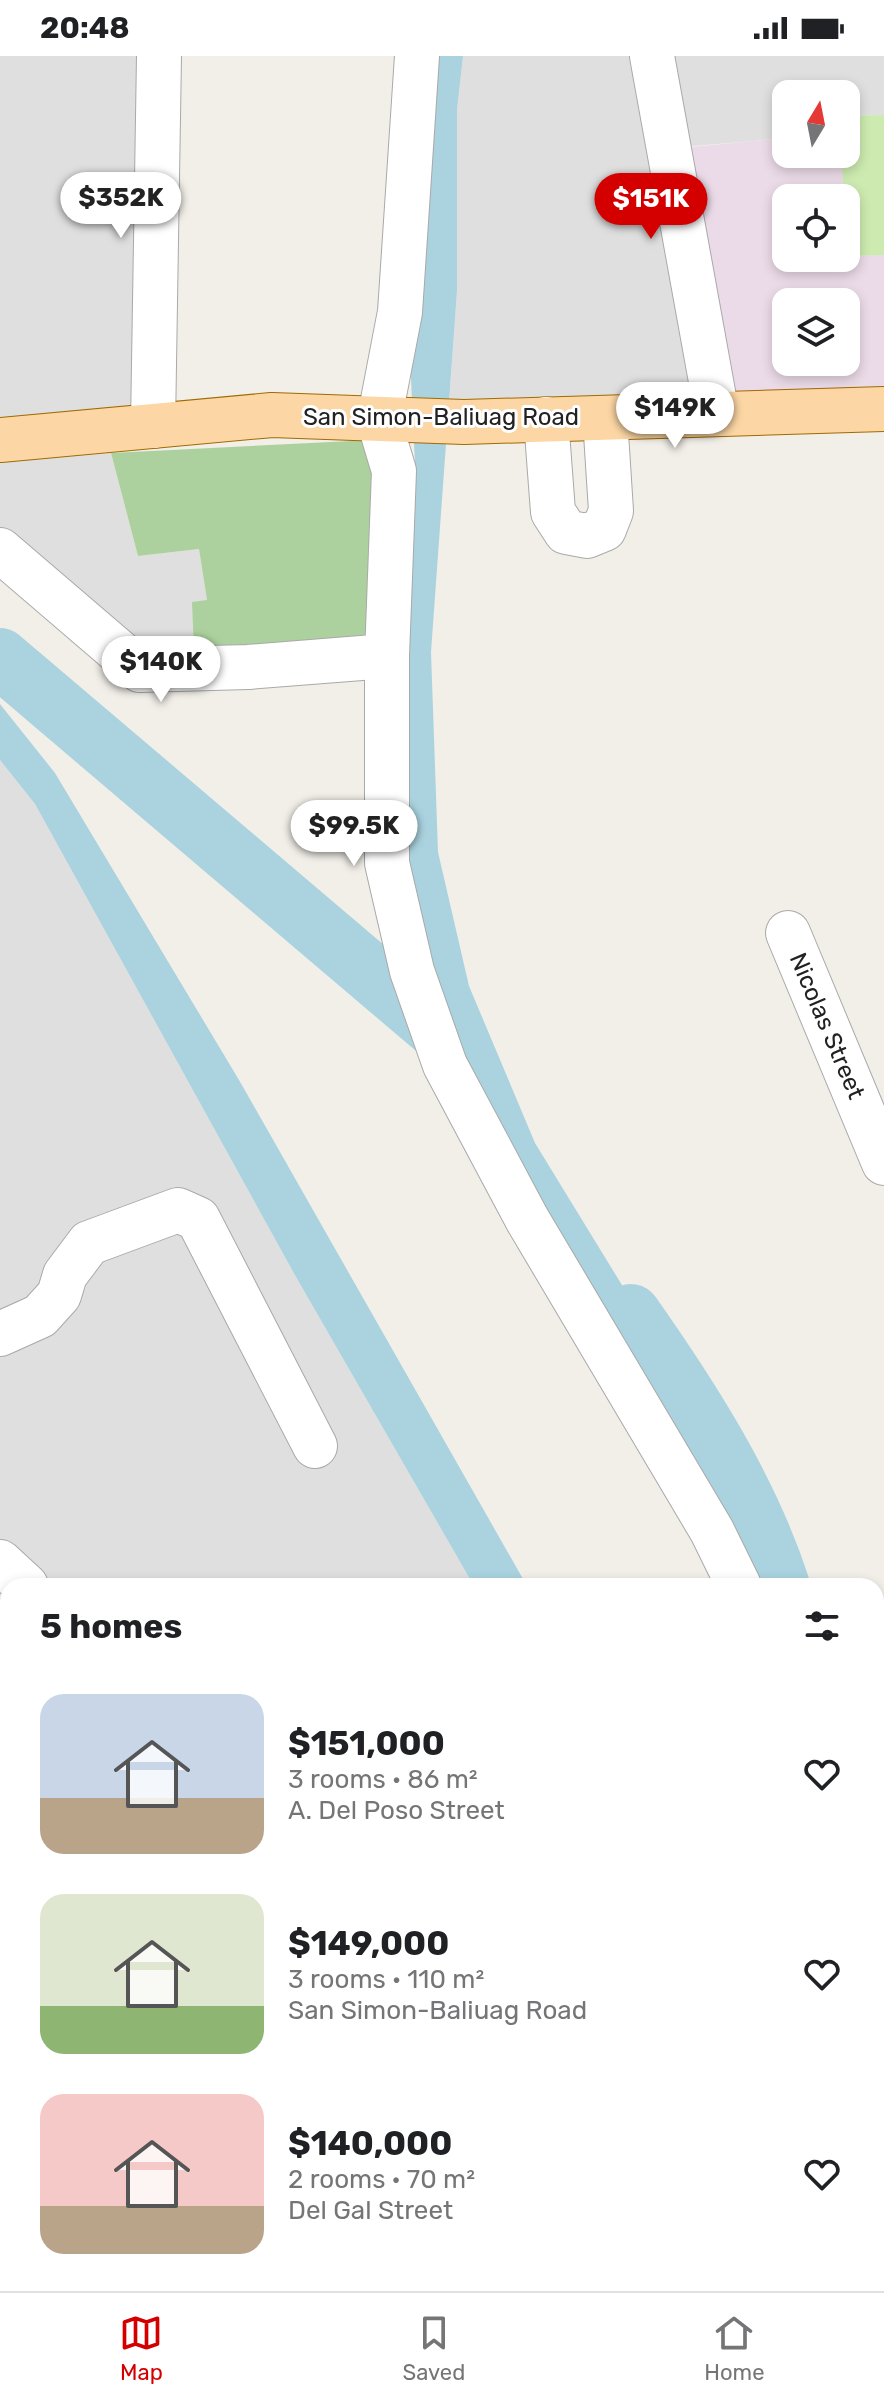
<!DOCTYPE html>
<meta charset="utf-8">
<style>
:root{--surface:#fff;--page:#f6f6f6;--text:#202124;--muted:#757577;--line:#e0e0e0;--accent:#d40000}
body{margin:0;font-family:Rubik,sans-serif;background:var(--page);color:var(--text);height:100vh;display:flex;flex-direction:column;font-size:30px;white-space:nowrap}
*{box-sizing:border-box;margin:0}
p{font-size:26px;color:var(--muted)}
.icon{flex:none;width:44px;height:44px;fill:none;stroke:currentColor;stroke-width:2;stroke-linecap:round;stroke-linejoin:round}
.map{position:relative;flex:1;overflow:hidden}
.sheet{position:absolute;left:0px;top:1522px;width:884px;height:714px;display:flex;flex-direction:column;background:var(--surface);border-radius:24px 24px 0 0;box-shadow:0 4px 12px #0003}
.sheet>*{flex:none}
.needle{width:52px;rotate:10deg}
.controls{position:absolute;left:772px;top:24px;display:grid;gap:16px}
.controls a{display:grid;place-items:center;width:88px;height:88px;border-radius:16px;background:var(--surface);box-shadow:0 4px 12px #0003;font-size:40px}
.price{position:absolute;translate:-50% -68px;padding:0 18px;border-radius:28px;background:#fff;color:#222;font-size:26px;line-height:52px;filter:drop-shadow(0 2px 4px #0008)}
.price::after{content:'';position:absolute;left:50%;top:48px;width:24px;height:18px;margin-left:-12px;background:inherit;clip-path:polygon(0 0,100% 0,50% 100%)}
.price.selected{background:var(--accent);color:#fff}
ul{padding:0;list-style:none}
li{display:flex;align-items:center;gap:24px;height:200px;padding:0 40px}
li span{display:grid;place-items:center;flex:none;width:224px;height:160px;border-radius:24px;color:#555}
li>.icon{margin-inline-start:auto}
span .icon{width:96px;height:96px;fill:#fffc;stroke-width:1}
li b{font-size:34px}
h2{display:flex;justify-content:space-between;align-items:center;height:96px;padding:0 40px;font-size:34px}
.status{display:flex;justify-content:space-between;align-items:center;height:56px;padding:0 40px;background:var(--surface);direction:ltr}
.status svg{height:22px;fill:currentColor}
.menu{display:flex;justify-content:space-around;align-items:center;height:112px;border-top:2px solid var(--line);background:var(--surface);font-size:22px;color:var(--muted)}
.menu a{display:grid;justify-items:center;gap:4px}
.menu .selected{color:var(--accent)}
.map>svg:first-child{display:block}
.residential{fill:#e0dfdf}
.industrial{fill:#ebdbe8;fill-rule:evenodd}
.grass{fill:#cdebb0}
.forest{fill:#add19e}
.water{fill:#aad3df}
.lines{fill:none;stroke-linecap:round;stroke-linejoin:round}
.river{stroke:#aad3df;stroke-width:60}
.minor-casing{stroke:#a9a9a9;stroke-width:46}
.major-casing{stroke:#a06b00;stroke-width:46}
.minor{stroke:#fff;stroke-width:44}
.major{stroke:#fcd6a4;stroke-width:44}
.labels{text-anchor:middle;stroke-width:6;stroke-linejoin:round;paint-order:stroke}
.street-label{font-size:24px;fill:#222;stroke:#fff}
</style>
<div class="status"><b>20:48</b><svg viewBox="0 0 49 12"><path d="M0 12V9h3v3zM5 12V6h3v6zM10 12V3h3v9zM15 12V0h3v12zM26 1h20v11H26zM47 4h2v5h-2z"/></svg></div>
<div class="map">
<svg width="884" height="2235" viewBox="0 0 884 2235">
<rect width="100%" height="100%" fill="#f2efe9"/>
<g class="residential">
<polygon points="0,0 149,0 136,348 0,363"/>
<polygon points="463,0 640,0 703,339 449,348 457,235 457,54"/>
<polygon points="664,0 884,0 884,59 846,60 846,38 786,38 786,82 681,91"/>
<polygon points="111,397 138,500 199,493 207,544 194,595 144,594 0,477 0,405"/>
<polygon points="0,704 35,748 296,1221 474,1530 38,1530 0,1497"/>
</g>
<path class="industrial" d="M786,82v16h55l4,44h-59v60h60v-40l3,38 35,-1v134l-158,5 -45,-246zM786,246h60v60h-60z"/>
<polygon class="grass" points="884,59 884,199 849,200 841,98 846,98 846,60"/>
<polygon class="forest" points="371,384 377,489 373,586 194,595 192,546 207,544 199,493 138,500 111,397"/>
<g class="water">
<polygon points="434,0 463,0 457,54 457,235 431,596 438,796 469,930 535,1087 797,1515 801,1530 759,1530 530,1137 444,960 405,809 401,679 415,408 410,301"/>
<polygon points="0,648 55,717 239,1024 527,1530 474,1530 296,1221 35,748 0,704"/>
<polygon points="876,1815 884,1847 884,2198 878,2235 849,2235 850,2228 876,2228"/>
<polygon points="0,2142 8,2144 8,2203 0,2202"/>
</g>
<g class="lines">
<g class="river">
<polyline points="0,602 460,993"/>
<path d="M631,1258c59,84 117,174 149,272"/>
</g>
<defs>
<g id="minor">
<polyline points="417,0 400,256 379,365 394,415 387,600 387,807 412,915 445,1009 527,1163 712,1475 739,1530"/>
<polyline points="652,0 717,358"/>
<polyline points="546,363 553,456 566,476 587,480 604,473 611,455 605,362"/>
<polyline points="153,370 159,0"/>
<polyline points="0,494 140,614 248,611 387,600"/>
<polyline points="788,877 884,1107"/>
<polyline points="0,1278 40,1260 59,1239 65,1219 89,1187 178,1154 198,1163 315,1390"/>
<polyline points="0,1506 26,1530"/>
<polyline points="876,2114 884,2114"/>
<polyline points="720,2228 731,2235"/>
<polyline points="833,2235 835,2228"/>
</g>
<polyline id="major" points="0,384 272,359 464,366 884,353"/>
</defs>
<use href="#minor" class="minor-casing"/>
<use href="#major" class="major-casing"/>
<use href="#minor" class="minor"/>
<use href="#major" class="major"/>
</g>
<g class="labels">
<g class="street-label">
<text x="441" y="369">San Simon-Baliuag Road</text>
<text transform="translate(827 970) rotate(67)" y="8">Nicolas Street</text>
</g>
</g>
</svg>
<div class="controls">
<a><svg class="needle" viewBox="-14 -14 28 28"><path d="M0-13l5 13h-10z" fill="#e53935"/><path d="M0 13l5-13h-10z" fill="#757577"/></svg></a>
<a><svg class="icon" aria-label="locate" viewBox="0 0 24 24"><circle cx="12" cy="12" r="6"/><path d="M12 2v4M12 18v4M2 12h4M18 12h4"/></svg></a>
<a><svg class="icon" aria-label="layers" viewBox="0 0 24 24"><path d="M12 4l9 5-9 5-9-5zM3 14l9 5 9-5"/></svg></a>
</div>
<b class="price" style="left:121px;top:184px">$352K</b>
<b class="price selected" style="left:651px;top:185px">$151K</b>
<b class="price" style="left:675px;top:394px">$149K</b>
<b class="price" style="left:161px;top:648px">$140K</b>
<b class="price" style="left:354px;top:812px">$99.5K</b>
<section class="sheet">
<h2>5 homes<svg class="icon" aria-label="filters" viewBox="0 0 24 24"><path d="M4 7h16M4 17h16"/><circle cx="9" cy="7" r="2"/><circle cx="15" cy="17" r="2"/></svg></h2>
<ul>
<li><span style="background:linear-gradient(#c9d6e8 65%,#b9a48a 0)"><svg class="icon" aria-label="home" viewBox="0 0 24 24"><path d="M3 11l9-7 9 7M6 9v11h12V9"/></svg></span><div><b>$151,000</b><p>3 rooms · 86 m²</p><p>A. Del Poso Street</p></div><svg class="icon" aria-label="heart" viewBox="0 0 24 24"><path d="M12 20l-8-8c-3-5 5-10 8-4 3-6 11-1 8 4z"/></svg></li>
<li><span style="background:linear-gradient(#dfe7d0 70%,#8fb573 0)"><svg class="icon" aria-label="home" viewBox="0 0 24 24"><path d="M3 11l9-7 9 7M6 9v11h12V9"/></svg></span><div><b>$149,000</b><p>3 rooms · 110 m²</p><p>San Simon-Baliuag Road</p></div><svg class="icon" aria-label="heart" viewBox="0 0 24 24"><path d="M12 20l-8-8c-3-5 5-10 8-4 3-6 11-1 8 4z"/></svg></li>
<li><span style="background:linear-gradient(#f6c9c9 70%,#b9a48a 0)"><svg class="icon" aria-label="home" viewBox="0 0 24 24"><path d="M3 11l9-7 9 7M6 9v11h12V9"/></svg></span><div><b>$140,000</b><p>2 rooms · 70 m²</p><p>Del Gal Street</p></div><svg class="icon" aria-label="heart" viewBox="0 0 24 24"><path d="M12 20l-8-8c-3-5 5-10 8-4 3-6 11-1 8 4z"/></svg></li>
</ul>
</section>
</div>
<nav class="menu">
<a class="selected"><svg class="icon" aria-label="map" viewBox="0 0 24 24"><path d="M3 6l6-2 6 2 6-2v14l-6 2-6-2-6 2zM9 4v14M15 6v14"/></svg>Map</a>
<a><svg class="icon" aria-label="saved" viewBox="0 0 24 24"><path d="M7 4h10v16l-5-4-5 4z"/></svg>Saved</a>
<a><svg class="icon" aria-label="home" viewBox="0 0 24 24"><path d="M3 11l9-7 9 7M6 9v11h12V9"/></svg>Home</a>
</nav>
